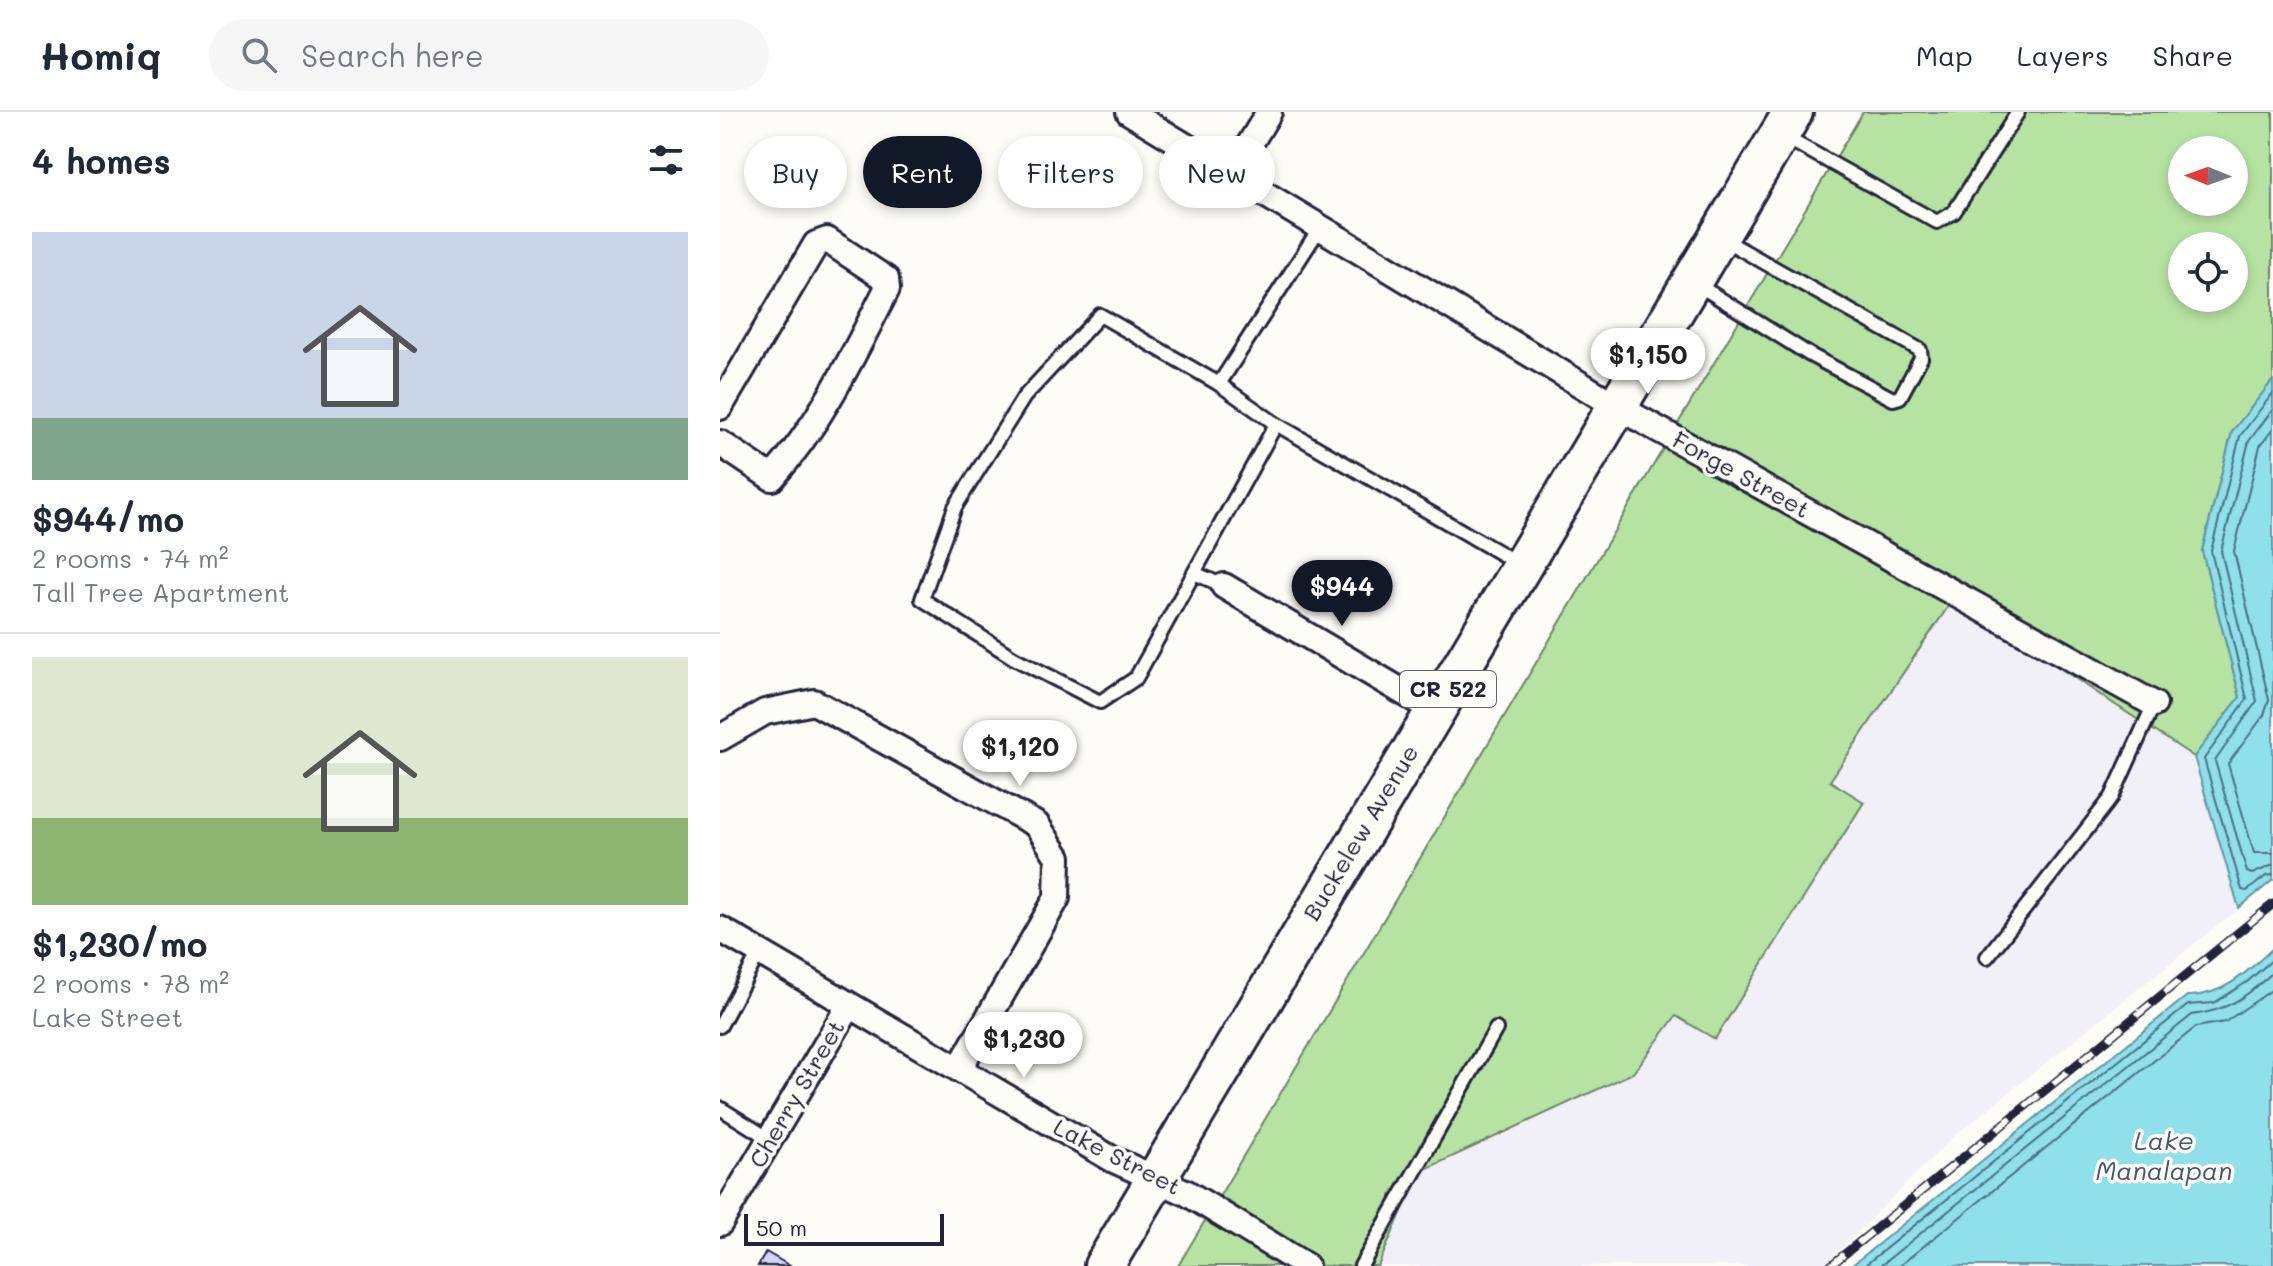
<!DOCTYPE html>
<meta charset="utf-8">
<style>
:root{--surface:#fff;--page:#f6f6f7;--text:#1f2937;--muted:#747a83;--line:#e0e1e3;--accent:#111827}
body{margin:0;font-family:Mali,sans-serif;background:var(--page);color:var(--text);height:100vh;display:flex;flex-direction:column;font-size:30px;white-space:nowrap}
*{box-sizing:border-box;margin:0}
p{font-size:26px;color:var(--muted)}
.icon{flex:none;width:44px;height:44px;fill:none;stroke:currentColor;stroke-width:2;stroke-linecap:round;stroke-linejoin:round}
.map{position:relative;flex:1;overflow:hidden}
.details{display:flex;flex-direction:column;background:var(--surface);width:720px}
.details>*{flex:none}
.hud{position:absolute;left:24px;top:24px;width:760px;height:72px;display:flex;gap:16px}
.needle{width:52px;rotate:271deg}
.tools{position:absolute;left:1448px;top:24px;display:grid;gap:16px}
.tools a{display:grid;place-items:center;width:80px;height:80px;border-radius:50%;background:var(--surface);box-shadow:0 4px 12px #0003;font-size:40px}
.scale{position:absolute;left:24px;bottom:20px;width:200px;box-sizing:border-box;padding-left:8px;border:4px solid #22223b;border-top:0;font-size:22px;line-height:28px;white-space:nowrap;color:#22223b;-webkit-text-stroke:6px #fdfcf7;paint-order:stroke}
.price{position:absolute;translate:-50% -68px;padding:0 18px;border-radius:28px;background:#fff;color:#222;font-size:26px;line-height:52px;filter:drop-shadow(0 2px 4px #0008)}
.price::after{content:'';position:absolute;left:50%;top:48px;width:24px;height:18px;margin-left:-12px;background:inherit;clip-path:polygon(0 0,100% 0,50% 100%)}
.price.active{background:var(--accent);color:#fff}
ul{padding:0;list-style:none}
li{display:grid;align-content:center;gap:16px;height:424px;padding:0 32px}
li+li{border-top:2px solid var(--line)}
li span{display:grid;place-items:center;height:248px;border-radius:0px;color:#555}
li>.icon{margin-inline-start:auto}
span .icon{width:144px;height:144px;fill:#fffc;stroke-width:1}
li b{font-size:34px}
h2{display:flex;justify-content:space-between;align-items:center;height:96px;padding:0 32px;font-size:34px}
.pill{padding:0 28px;border-radius:36px;background:var(--surface);box-shadow:0 4px 12px #0003;font-size:28px;line-height:72px}
.pill.active{background:var(--accent);color:#fff}
header{display:flex;align-items:center;gap:48px;box-sizing:border-box;height:112px;padding:0 40px;background:var(--surface);border-bottom:2px solid var(--line)}
header strong{font-size:38px}
nav{display:flex;gap:44px;margin-inline-start:auto;font-size:28px}
.search{width:560px;height:72px;background:var(--page);display:flex;align-items:center;gap:20px;box-sizing:border-box;padding:0 28px;border-radius:44px;color:var(--muted);font-size:30px}
main{display:flex;flex:1;min-height:0}
.map>svg:first-child{display:block}
.built{fill:#f1eff8}
.green{fill:#b6e3a1;stroke:#6c826e;stroke-width:2;fill-rule:evenodd}
.water{fill:#8fe0ea;stroke:#6394a4;stroke-width:2}
.lines{fill:none;stroke-linecap:round;stroke-linejoin:round}
.shore{stroke:#4e6e81;stroke-width:2}
.building{fill:#d6d2fa;stroke:#22223b;stroke-width:2;filter:url(#shadow)}
.lane-casing{stroke:#22223b;stroke-width:18}
.street-casing{stroke:#22223b;stroke-width:30}
.primary-casing{stroke:#22223b;stroke-width:44}
.lane{stroke:#fdfcf7;stroke-width:12}
.street{stroke:#fdfcf7;stroke-width:24}
.primary{stroke:#fdfcf7;stroke-width:38}
.rail-casing{stroke:#22223b;stroke-width:9}
.rail{stroke:#fdfcf7;stroke-width:6;stroke-dasharray:18;stroke-linecap:butt}
.labels{text-anchor:middle;stroke-width:7;stroke-linejoin:round;paint-order:stroke}
.shield{fill:#fdfcf7;stroke:#646373;stroke-width:2}
.shield-label{font-size:22px;font-weight:bold;fill:#22223b}
.street-label{font-size:24px;fill:#22223b;stroke:#fdfcf7}
.water-label{font-size:26px;font-style:italic;fill:#435b70;stroke:#fdfcf7}
</style>
<header>
<strong>Homiq</strong>
<div class="search"><svg class="icon" aria-label="search" viewBox="0 0 24 24"><circle cx="10" cy="10" r="6"/><path d="M15 15l6 6"/></svg>Search here</div>
<nav><a>Map</a><a>Layers</a><a>Share</a></nav>
</header>
<main>
<section class="details">
<h2>4 homes<svg class="icon" aria-label="filters" viewBox="0 0 24 24"><path d="M4 7h16M4 17h16"/><circle cx="9" cy="7" r="2"/><circle cx="15" cy="17" r="2"/></svg></h2>
<ul>
<li><span style="background:linear-gradient(#c9d6e8 75%,#7fa58c 0)"><svg class="icon" aria-label="home" viewBox="0 0 24 24"><path d="M3 11l9-7 9 7M6 9v11h12V9"/></svg></span><div><b>$944/mo</b><p>2 rooms · 74 m²</p><p>Tall Tree Apartment</p></div></li>
<li><span style="background:linear-gradient(#dfe7d0 65%,#8fb573 0)"><svg class="icon" aria-label="home" viewBox="0 0 24 24"><path d="M3 11l9-7 9 7M6 9v11h12V9"/></svg></span><div><b>$1,230/mo</b><p>2 rooms · 78 m²</p><p>Lake Street</p></div></li>
</ul>
</section>
<div class="map">
<svg width="1553" height="1154" viewBox="0 0 1553 1154">
<defs>
<filter id="shadow"><feDropShadow dx="5" dy="8" stdDeviation="2" flood-color="#0004"/></filter>
</defs>
<rect width="100%" height="100%" fill="#fdfcf7"/>
<filter id="ink" filterUnits="userSpaceOnUse"><feTurbulence type="fractalNoise" baseFrequency=".0125" numOctaves="2"/><feDisplacementMap in="SourceGraphic" scale="16" xChannelSelector="R" yChannelSelector="G"/><feConvolveMatrix kernelMatrix="1 2 1 2 8 2 1 2 1" color-interpolation-filters="sRGB"/></filter>
<g filter="url(#ink)">
<polygon class="built" points="1234,486 1474,645 1519,796 1233,1025 1103,1154 658,1154 699,1060 913,962 956,903 995,927 1144,690 1110,670"/>
<path class="green" d="M1143,0h410v268l-41,52 -30,119 38,146 -46,60 -240,-159 -124,183 34,21 -149,237 -39,-23 -43,57 -214,99 -41,94h-200zM1462,38h52v52h-52zM1462,134h52v52h-52z"/>
<g class="water">
<polygon points="1553,268 1553,768 1519,796 1474,645 1520,585 1482,439 1512,320"/>
<path d="M1553,836v318h-422l336,-270c37,0 60,-24 86,-48z"/>
</g>
<g class="lines">
<g class="shore">
<polyline points="1553,281 1520,324 1491,439 1527,587 1484,647 1522,778 1527,779 1546,764 1553,763"/>
<polyline points="1553,297 1529,329 1501,439 1537,589 1495,649 1527,760 1532,762 1553,753"/>
<polyline points="1553,317 1540,334 1514,439 1549,588 1544,603 1508,652 1534,741 1553,741"/>
<polyline points="1144,1154 1468,893 1494,891 1527,870 1553,847"/>
<path d="M1160,1154l312,-251c37,-5 53,-17 81,-43"/>
<polyline points="1179,1154 1476,915 1505,910 1553,877"/>
</g>
</g>
<polygon class="building" points="46,1140 70,1154 38,1154"/>
<g class="lines">
<defs>
<g id="lane">
<polyline points="1063,24 1217,110 1234,100 1298,0"/>
<polyline points="975,171 1090,243 1173,287 1180,285 1201,246 1200,238 1001,126"/>
<polyline points="556,312 799,452"/>
<polyline points="474,461 556,312 499,272"/>
<polyline points="504,474 474,461 416,566 380,590 294,546 202,487 235,395 304,285 380,203 499,272 601,114"/>
<polyline points="1267,845 1392,685 1434,592"/>
<polyline points="0,914 39,841"/>
<polyline points="0,996 51,1028"/>
<polyline points="641,1154 776,917"/>
</g>
<g id="street">
<polyline points="409,0 898,295 1434,592"/>
<polyline points="513,60 549,0"/>
<path d="M0,295l96,-163 11,-4 59,39 1,10c-34,66 -65,133 -115,189l-52,-35"/>
<polyline points="504,474 715,599"/>
<polyline points="0,626 45,600 94,590 317,713 338,745 337,786 239,957"/>
<polyline points="0,817 392,1047 467,1081 586,1154"/>
<polyline points="0,1111 129,894"/>
</g>
<polyline id="primary" points="384,1154 1073,0"/>
</defs>
<use href="#lane" class="lane-casing"/>
<use href="#street" class="street-casing"/>
<use href="#primary" class="primary-casing"/>
<use href="#lane" class="lane"/>
<use href="#street" class="street"/>
<use href="#primary" class="primary"/>
<defs>
<polyline id="rail" points="1110,1154 1553,792"/>
</defs>
<use href="#rail" class="rail-casing"/>
<use href="#rail" class="rail"/>
</g>
</g>
<g class="labels">
<rect class="shield" x="680" y="559" width="96" height="36" rx="6"/>
<g class="shield-label">
<text x="728" y="585">CR 522</text>
</g>
<g class="street-label">
<text transform="translate(1021 363) rotate(29)" y="8">Forge Street</text>
<text transform="translate(641 721) rotate(-59)" y="8">Buckelew Avenue</text>
<text transform="translate(77 982) rotate(-60)" y="8">Cherry Street</text>
<text transform="translate(397 1045) rotate(27)" y="8">Lake Street</text>
</g>
<g class="water-label">
<text x="1444" y="1038">Lake<tspan x="1444" dy="30">Manalapan</tspan></text>
</g>
</g>
</svg>
<div class="tools">
<a><svg class="needle" viewBox="-14 -14 28 28"><path d="M0-13l5 13h-10z" fill="#e53935"/><path d="M0 13l5-13h-10z" fill="#747a83"/></svg></a>
<a><svg class="icon" aria-label="locate" viewBox="0 0 24 24"><circle cx="12" cy="12" r="6"/><path d="M12 2v4M12 18v4M2 12h4M18 12h4"/></svg></a>
</div>
<div class="scale">50 m</div>
<b class="price" style="left:928px;top:284px">$1,150</b>
<b class="price active" style="left:622px;top:516px">$944</b>
<b class="price" style="left:300px;top:676px">$1,120</b>
<b class="price" style="left:304px;top:968px">$1,230</b>
<div class="hud">
<a class="pill">Buy</a>
<a class="pill active">Rent</a>
<a class="pill">Filters</a>
<a class="pill">New</a>
</div>
</div>
</main>
